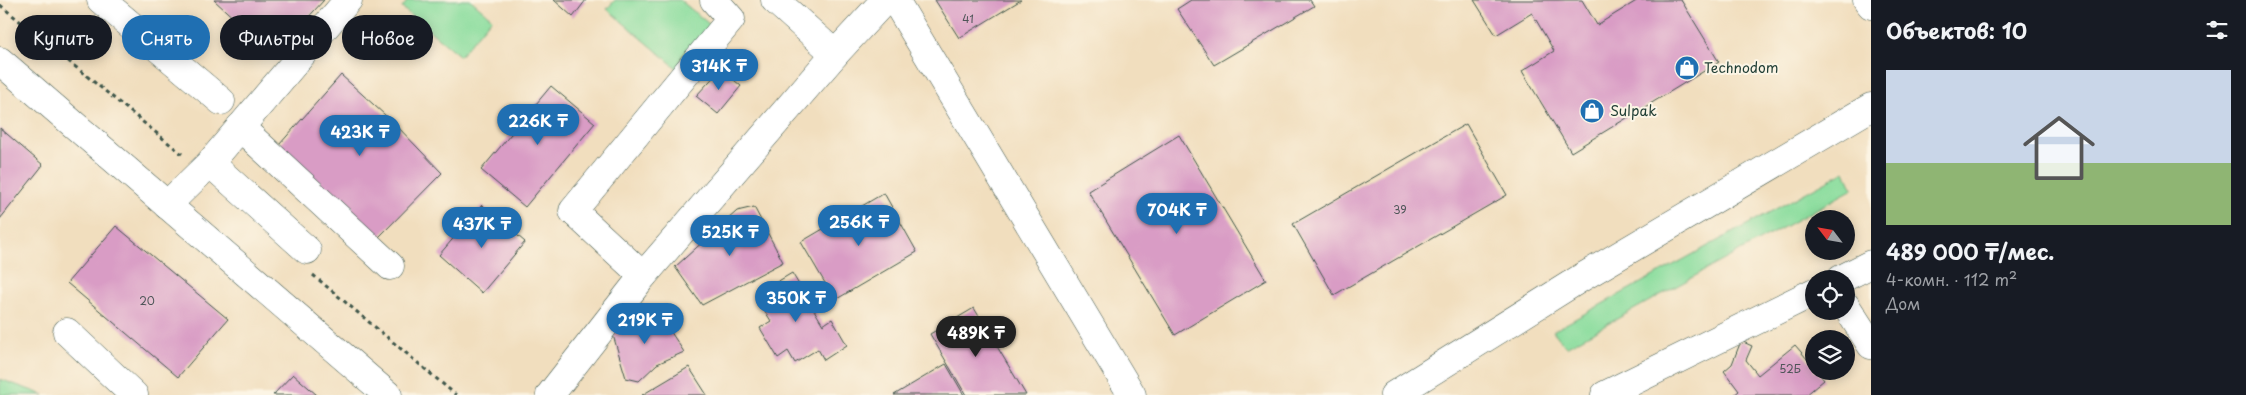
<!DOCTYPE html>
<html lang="ru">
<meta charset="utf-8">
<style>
:root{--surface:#171b24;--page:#242831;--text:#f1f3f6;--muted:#9ea1a6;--accent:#1f6fb2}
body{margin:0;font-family:"Playpen Sans",sans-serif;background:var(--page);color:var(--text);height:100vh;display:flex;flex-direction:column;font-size:19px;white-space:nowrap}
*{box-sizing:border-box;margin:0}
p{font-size:16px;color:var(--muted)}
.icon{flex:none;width:28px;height:28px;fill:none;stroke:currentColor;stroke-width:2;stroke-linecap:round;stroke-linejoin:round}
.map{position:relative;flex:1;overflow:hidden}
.sheet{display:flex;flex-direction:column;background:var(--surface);width:375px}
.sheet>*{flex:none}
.hud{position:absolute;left:15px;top:15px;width:475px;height:45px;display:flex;gap:10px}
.needle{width:32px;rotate:301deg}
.buttons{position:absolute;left:1805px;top:210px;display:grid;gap:10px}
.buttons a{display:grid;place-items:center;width:50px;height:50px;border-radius:50%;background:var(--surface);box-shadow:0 2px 12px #0003;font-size:25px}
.price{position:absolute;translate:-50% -42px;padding:0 11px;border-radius:18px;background:var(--accent);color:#fff;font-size:16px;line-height:32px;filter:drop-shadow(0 1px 2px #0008)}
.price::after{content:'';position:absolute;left:50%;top:30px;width:15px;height:11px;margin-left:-8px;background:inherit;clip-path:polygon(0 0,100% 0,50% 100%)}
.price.active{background:#222;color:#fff}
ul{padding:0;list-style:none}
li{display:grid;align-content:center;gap:10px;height:265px;padding:0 15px}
li span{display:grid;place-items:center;height:155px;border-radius:0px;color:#555}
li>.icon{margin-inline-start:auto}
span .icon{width:90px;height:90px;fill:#fffc;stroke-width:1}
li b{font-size:21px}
h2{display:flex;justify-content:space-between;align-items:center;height:60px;padding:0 15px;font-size:21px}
.tag{padding:0 18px;border-radius:22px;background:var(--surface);box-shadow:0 2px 12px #0003;font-size:18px;line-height:45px}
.tag.active{background:var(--accent);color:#fff}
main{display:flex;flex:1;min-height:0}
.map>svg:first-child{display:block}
.green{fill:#8bdd9e;stroke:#558d69}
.building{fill:#d99cc5}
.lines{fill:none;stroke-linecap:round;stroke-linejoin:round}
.minor-casing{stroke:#3e5549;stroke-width:29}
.major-casing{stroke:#3e5549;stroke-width:29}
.path{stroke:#3e5549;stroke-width:3;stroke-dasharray:4 4;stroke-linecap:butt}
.minor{stroke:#fff;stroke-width:28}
.major{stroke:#fff;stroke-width:28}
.labels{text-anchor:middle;stroke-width:4;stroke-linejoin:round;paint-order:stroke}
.number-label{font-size:11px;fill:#4e5558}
.poi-label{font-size:14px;fill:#1f3d34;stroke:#fcf5e5;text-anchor:start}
</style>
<main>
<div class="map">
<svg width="1871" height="395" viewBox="0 0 1871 395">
<rect width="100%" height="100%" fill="#fcf5e5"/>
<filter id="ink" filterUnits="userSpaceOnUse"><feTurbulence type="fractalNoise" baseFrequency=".02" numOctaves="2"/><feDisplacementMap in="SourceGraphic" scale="10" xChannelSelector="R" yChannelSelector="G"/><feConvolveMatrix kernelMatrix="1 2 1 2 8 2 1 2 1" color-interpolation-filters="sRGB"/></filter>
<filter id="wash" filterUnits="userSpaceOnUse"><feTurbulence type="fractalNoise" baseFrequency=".0096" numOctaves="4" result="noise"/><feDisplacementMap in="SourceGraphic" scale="20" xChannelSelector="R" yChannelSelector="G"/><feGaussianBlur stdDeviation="1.12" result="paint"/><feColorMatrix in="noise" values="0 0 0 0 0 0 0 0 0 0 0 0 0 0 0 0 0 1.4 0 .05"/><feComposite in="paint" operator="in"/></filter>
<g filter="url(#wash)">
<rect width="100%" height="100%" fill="#f1debe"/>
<g class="green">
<polygon points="408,0 471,0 492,18 460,56 402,8"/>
<polygon points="615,0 680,0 714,28 679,70 607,9"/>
<polygon points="1845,171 1853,189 1566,347 1553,331"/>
<polygon points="0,379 44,395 0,395"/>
</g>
<g id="blocks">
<g class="building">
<polygon points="214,0 324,0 274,55"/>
<polygon points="554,0 586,0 573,17"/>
<polygon points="935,0 1021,0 959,38"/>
<polygon points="1191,0 1310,0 1314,6 1214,65 1177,9"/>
<polygon points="1474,0 1582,0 1597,25 1638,0 1681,0 1719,62 1571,152 1522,71 1554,51 1532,13 1496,35"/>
<polygon points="721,69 741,86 718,114 696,96"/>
<polygon points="341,75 396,125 442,173 378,238 279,145"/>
<polygon points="551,86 595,123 525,207 481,170"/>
<polygon points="1466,124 1507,195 1334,295 1293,224"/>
<polygon points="0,128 43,165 0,219"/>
<polygon points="1179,135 1266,280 1175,335 1088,191"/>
<polygon points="884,193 917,252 835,300 801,242"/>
<polygon points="482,205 525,242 482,293 439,255"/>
<polygon points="754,207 783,262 702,305 675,267 737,211"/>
<polygon points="116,226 228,319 178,377 67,283"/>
<polygon points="792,273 823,325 832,319 847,345 824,360 818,349 795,363 788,351 778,358 760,328 771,321 755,295"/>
<polygon points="974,308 1026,395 966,395 930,334"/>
<polygon points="659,314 684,352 657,364 639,381 626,378 613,335 621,326 637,315"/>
<polygon points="1741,341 1752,346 1746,360 1758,375 1795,345 1814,367 1814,371 1817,371 1824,380 1806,395 1734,395 1739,391 1724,371 1732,364"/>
<polygon points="946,364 964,395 894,395"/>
<polygon points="689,367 707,395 642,395"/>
<polygon points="293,374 317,395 273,395"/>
</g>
</g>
</g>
<g filter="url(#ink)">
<use href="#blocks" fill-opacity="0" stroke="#3e5549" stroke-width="1"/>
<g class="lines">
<defs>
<g id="minor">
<polyline points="101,0 221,101"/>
<polyline points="775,0 835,54"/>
<polyline points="895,0 1132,395"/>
<polyline points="1867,0 1871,5"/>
<polyline points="0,61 388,395"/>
<polyline points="240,127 390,266"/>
<polyline points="210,163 307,250"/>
<polyline points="167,205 210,163 348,0"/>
<polyline points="643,276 573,211 731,19 714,0"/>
<polyline points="1841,279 1871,264"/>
<polyline points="1846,306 1871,345"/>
<polyline points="67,332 134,395"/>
<polyline points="550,395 643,276 835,54 885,0"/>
<polyline points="1605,395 1814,292"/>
</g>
<polyline id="major" points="1394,395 1581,278 1871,107"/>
</defs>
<use href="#minor" class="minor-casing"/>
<use href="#major" class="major-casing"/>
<g class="path">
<polyline points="0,5 182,154"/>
<polyline points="313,275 456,395"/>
</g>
<use href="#minor" class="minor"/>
<use href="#major" class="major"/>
</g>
</g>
<defs>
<symbol id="shop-disc" viewBox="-11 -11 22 22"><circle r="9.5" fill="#1f6fb2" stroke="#fcf5e5"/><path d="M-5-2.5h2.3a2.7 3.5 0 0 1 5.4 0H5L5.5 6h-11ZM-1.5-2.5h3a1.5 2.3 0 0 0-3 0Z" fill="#fff"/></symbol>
</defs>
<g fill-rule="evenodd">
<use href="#shop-disc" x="1673" y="54" width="28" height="28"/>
<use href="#shop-disc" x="1578" y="97" width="28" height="28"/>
</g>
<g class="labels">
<g class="number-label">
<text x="968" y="23">41</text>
<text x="1400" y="214">39</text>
<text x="147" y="305">20</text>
<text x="1790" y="373">52Б</text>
</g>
<g class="poi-label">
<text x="1704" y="73">Technodom</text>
<text x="1610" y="116">Sulpak</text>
</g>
</g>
</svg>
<div class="buttons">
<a><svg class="needle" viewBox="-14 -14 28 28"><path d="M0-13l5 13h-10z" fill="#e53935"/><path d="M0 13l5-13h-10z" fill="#9ea1a6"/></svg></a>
<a><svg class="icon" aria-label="locate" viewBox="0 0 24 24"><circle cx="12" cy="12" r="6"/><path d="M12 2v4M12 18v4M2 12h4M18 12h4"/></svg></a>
<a><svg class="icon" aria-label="layers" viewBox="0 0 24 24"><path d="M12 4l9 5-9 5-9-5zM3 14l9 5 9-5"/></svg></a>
</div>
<b class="price" style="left:719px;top:91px">314K ₸</b>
<b class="price" style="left:538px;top:146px">226K ₸</b>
<b class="price" style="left:360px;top:157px">423K ₸</b>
<b class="price" style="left:1177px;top:235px">704K ₸</b>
<b class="price" style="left:859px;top:247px">256K ₸</b>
<b class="price" style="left:482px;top:249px">437K ₸</b>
<b class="price" style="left:730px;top:257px">525K ₸</b>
<b class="price" style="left:796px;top:323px">350K ₸</b>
<b class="price" style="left:645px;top:345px">219K ₸</b>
<b class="price active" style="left:976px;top:358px">489K ₸</b>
<div class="hud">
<a class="tag">Купить</a>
<a class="tag active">Снять</a>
<a class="tag">Фильтры</a>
<a class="tag">Новое</a>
</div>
</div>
<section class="sheet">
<h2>Объектов: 10<svg class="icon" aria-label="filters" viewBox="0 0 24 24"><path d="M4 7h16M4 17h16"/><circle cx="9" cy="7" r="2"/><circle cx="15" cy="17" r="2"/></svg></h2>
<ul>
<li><span style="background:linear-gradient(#c9d6e8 60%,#8fb573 0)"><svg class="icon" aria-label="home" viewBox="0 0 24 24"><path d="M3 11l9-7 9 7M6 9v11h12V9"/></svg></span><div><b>489 000 ₸/мес.</b><p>4-комн. · 112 m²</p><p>Дом</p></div></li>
</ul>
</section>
</main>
